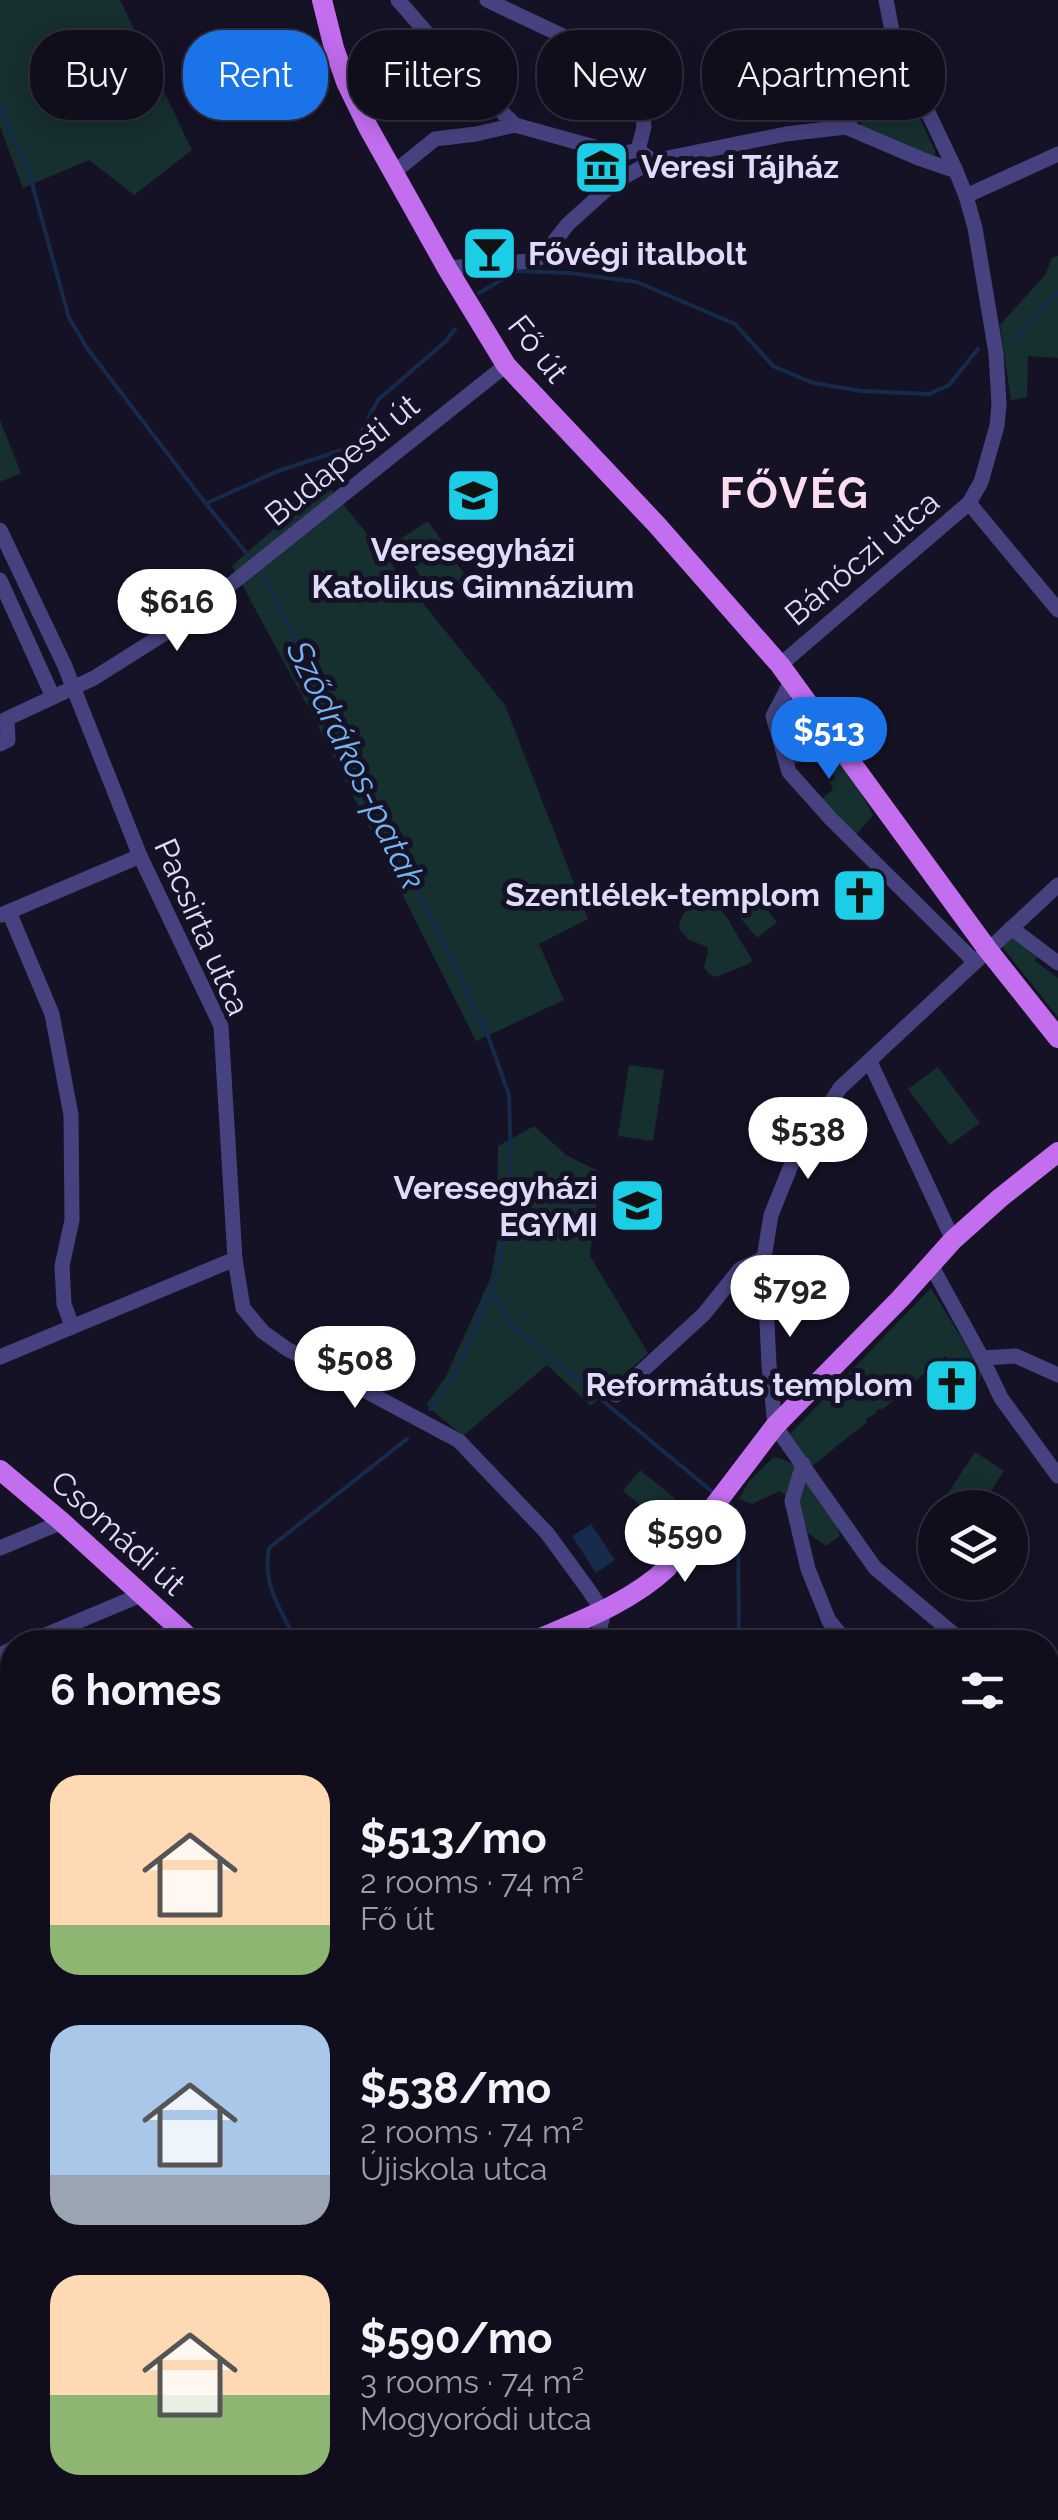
<!DOCTYPE html>
<meta charset="utf-8">
<style>
:root{--surface:#100e1c;--page:#1e1c29;--text:#f1f3f6;--muted:#9c9ca3;--line:#302e3b;--accent:#1a73e8}
body{margin:0;font-family:Raleway,sans-serif;background:var(--page);color:var(--text);height:100vh;display:flex;flex-direction:column;font-size:38px;white-space:nowrap}
*{box-sizing:border-box;margin:0}
p{font-size:32px;color:var(--muted)}
.icon{flex:none;width:55px;height:55px;fill:none;stroke:currentColor;stroke-width:2;stroke-linecap:round;stroke-linejoin:round}
.map{position:relative;flex:1;overflow:hidden}
.sheet{position:absolute;left:0px;top:1630px;width:1060px;height:890px;display:flex;flex-direction:column;background:var(--surface);border-radius:40px 40px 0 0;box-shadow:0 5px 25px #0003,0 0 0 2px var(--line)}
.sheet>*{flex:none}
.banner{position:absolute;left:30px;top:30px;width:1000px;height:90px;display:flex;gap:20px}
.tools{position:absolute;left:918px;top:1490px;display:grid;gap:20px}
.tools a{display:grid;place-items:center;width:110px;height:110px;border-radius:50%;background:var(--surface);box-shadow:0 5px 25px #0003,0 0 0 2px var(--line);font-size:50px}
.price{position:absolute;translate:-50% -85px;padding:0 22px;border-radius:35px;background:#fff;color:#222;font-size:32px;line-height:65px;filter:drop-shadow(0 2px 5px #0008)}
.price::after{content:'';position:absolute;left:50%;top:60px;width:30px;height:22px;margin-left:-15px;background:inherit;clip-path:polygon(0 0,100% 0,50% 100%)}
.price.current{background:var(--accent);color:#fff}
ul{padding:0;list-style:none}
li{display:flex;align-items:center;gap:30px;height:250px;padding:0 50px}
li span{display:grid;place-items:center;flex:none;width:280px;height:200px;border-radius:30px;color:#555}
li>.icon{margin-inline-start:auto}
span .icon{width:120px;height:120px;fill:#fffc;stroke-width:1}
li b{font-size:42px}
h2{display:flex;justify-content:space-between;align-items:center;height:120px;padding:0 50px;font-size:42px}
.chip{padding:0 35px;border-radius:40px;background:var(--surface);box-shadow:0 5px 25px #0003,0 0 0 2px var(--line);font-size:35px;line-height:90px}
.chip.current{background:var(--accent);color:#fff}
.map>svg:first-child{display:block}
.green{fill:#162f2f}
.water{fill:#162a4b}
.lines{fill:none;stroke-linecap:round;stroke-linejoin:round}
.stream{stroke:#162a4b;stroke-width:4}
.minor{stroke:#46427f;stroke-width:15}
.major{stroke:#c26eef;stroke-width:20}
.labels{text-anchor:middle;stroke-width:10;stroke-linejoin:round;paint-order:stroke}
.poi-label{font-size:32px;font-weight:bold;fill:#dfdbfb;stroke:#161226;text-anchor:end}
.street-label{font-size:32px;fill:#dfdbfb;stroke:#161226}
.water-label{font-size:35px;font-style:italic;fill:#74b4f0;stroke:#161226}
.district-label{font-size:42px;font-weight:bold;letter-spacing:2.5px;fill:#fbddef;stroke:#161226}
</style>
<div class="map">
<svg width="1058" height="2520" viewBox="0 0 1058 2520">
<rect width="100%" height="100%" fill="#161226"/>
<g class="green">
<polygon points="0,0 120,0 192,150 134,195 89,160 23,188 0,127"/>
<polygon points="892,70 898,73 935,151 935,155 931,156 864,131 859,117 884,73"/>
<polygon points="1058,256 1058,358 1028,356 1027,397 1011,400 1000,325 1045,275 1052,258"/>
<polygon points="0,420 21,473 0,482"/>
<polygon points="326,483 505,705 588,919 539,944 564,1000 476,1041 312,714 232,566"/>
<polygon points="428,521 468,580 437,600 397,541"/>
<polygon points="795,694 848,769 873,815 854,837 819,801 833,790 830,782 835,778 828,768 824,770 813,753 792,766 779,716"/>
<path d="M708,899l18,17 26,44 -2,3 -33,14 -8,-3 -5,-7 4,-15 -1,-5 -18,-7 -10,-11c0,-16 15,-27 29,-30z"/>
<polygon points="758,899 777,922 757,938 738,915"/>
<polygon points="1011,933 1037,957 1035,961 1058,978 1058,1017 1000,944"/>
<polygon points="629,1065 664,1070 653,1141 618,1136"/>
<polygon points="938,1067 980,1123 950,1145 908,1089"/>
<polygon points="534,1126 566,1155 600,1172 590,1256 648,1353 591,1406 547,1365 463,1436 426,1405 445,1378 491,1277 497,1242 498,1146"/>
<polygon points="931,1288 982,1372 975,1393 945,1356 882,1410 880,1408 876,1411 877,1413 866,1419 867,1422 812,1466 789,1435"/>
<polygon points="975,1452 1004,1471 980,1507 939,1507"/>
<path d="M774,1457c33,5 58,49 66,79l-14,10 -18,-13 -8,-25 -20,-17 -28,13 -13,-5 10,-18z"/>
<polygon points="640,1470 677,1500 659,1521 623,1491"/>
</g>
<g class="water">
<polygon points="591,1524 615,1560 596,1573 572,1536"/>
<polygon points="384,2508 498,2508 490,2518 491,2520 371,2520"/>
</g>
<g class="lines">
<g class="stream">
<polyline points="0,107 28,169 69,318 87,348 206,504 253,561"/>
<polyline points="479,293 517,271 570,273 637,282 735,324 773,366 813,383 862,391 929,394 949,385 978,349"/>
<polyline points="1013,340 1058,292"/>
<polyline points="207,503 278,471 354,446 378,400 446,341 455,329"/>
<polyline points="258,569 265,578 488,1036 509,1095 511,1162 505,1228 499,1269 473,1334 455,1375 430,1409"/>
<polyline points="491,1290 509,1323 715,1494"/>
<polyline points="727,1503 738,1511 739,1642"/>
<path d="M297,1642c-16,-32 -35,-56 -28,-94l138,-109"/>
<polyline points="1048,2029 1058,2049"/>
</g>
<g class="minor">
<polyline points="398,0 459,70 515,125 620,154 638,150 653,161"/>
<polyline points="487,0 563,36 632,92 642,109 644,127 638,150"/>
<polyline points="846,127 894,41"/>
<polyline points="393,173 435,139 476,134 515,125"/>
<polyline points="966,196 1058,154"/>
<polyline points="447,268 530,261 542,257 568,224 607,189 624,177 653,161 786,134 846,127 921,159 956,171"/>
<polyline points="969,503 1058,610"/>
<polyline points="0,530 64,664 140,856 221,1026 235,1259 243,1308 263,1332 287,1349 459,1441 547,1533 588,1589 602,1610 603,1616 596,1642"/>
<polyline points="0,580 53,697"/>
<polyline points="780,665 969,503 981,482 997,426 999,404 996,353 975,228 966,196 956,171 894,41 886,0"/>
<polyline points="792,680 773,716 789,772 831,819 975,962"/>
<polyline points="0,722 94,678 186,620 506,365"/>
<polyline points="0,744 8,740 7,719"/>
<polyline points="9,912 52,1014 71,1115 72,1220 62,1266 64,1304 72,1326"/>
<polyline points="1,915 140,856"/>
<polyline points="1011,928 1058,963"/>
<polyline points="870,1062 953,1240"/>
<polyline points="931,1265 982,1358 1001,1398 1058,1476"/>
<polyline points="0,1357 235,1259"/>
<polyline points="982,1358 1016,1356 1058,1375"/>
<polyline points="616,1395 704,1314 740,1269 764,1258"/>
<polyline points="803,1464 792,1501 808,1569 829,1621 847,1642"/>
<polyline points="0,1548 62,1522"/>
<polyline points="29,1642 143,1594"/>
<polyline points="963,1642 875,1568 775,1426 769,1365 764,1258 771,1215 792,1163 840,1088 1058,885"/>
<polyline points="0,1655 12,1649"/>
<polyline points="1048,1743 1058,1728"/>
<polyline points="1048,1755 1058,1764"/>
<polyline points="0,1788 12,1783"/>
<polyline points="0,1883 12,1878"/>
<polyline points="1048,1941 1058,1948"/>
<polyline points="0,2061 12,2056"/>
<polyline points="1048,2269 1058,2292"/>
<polyline points="0,2279 12,2290"/>
<polyline points="0,2311 12,2291"/>
<polyline points="0,2425 12,2436"/>
<polyline points="1048,2478 1058,2479"/>
<polyline points="95,2508 110,2520"/>
<polyline points="232,2508 246,2520"/>
<polyline points="353,2508 360,2513 357,2520"/>
<polyline points="802,2508 804,2520"/>
<polyline points="934,2508 939,2520"/>
<polyline points="577,2520 577,2508"/>
</g>
<g class="major">
<polyline points="322,0 334,48 346,82 368,127 447,268 506,365 657,525 780,665 988,950 1058,1038"/>
<polyline points="0,1470 62,1522 194,1642"/>
<path d="M531,1642c46,-20 99,-39 136,-74l108,-142 125,-127 53,-59 47,-42 58,-46"/>
</g>
</g>
<defs>
<symbol id="museum-square" viewBox="-11 -11 22 22"><rect x="-9" y="-9" width="18" height="18" rx="4" fill="#1ccde6" stroke="#161226"/><path d="M0-6L6-3V-2H-6V-3ZM-5-1h2V3h-2ZM-1-1h2V3h-2ZM3-1h2V3H3ZM-6 4H6V6H-6Z" fill="#111"/></symbol>
<symbol id="bar-square" viewBox="-11 -11 22 22"><rect x="-9" y="-9" width="18" height="18" rx="4" fill="#1ccde6" stroke="#161226"/><path d="M-6-5H6L.8 .8V4.5H3.5V6h-7V4.5H-.8V.8Z" fill="#111"/></symbol>
<symbol id="school-square" viewBox="-11 -11 22 22"><rect x="-9" y="-9" width="18" height="18" rx="4" fill="#1ccde6" stroke="#161226"/><path d="M0-5L7-2L0 1L-7-2ZM-4 1L0 2.5L4 1V4Q0 6-4 4Z" fill="#111"/></symbol>
<symbol id="church-square" viewBox="-11 -11 22 22"><rect x="-9" y="-9" width="18" height="18" rx="4" fill="#1ccde6" stroke="#161226"/><path d="M-1.2-6h2.4v3.5h3.3v2.4h-3.3V6h-2.4V-.1h-3.3v-2.4h3.3Z" fill="#111"/></symbol>
</defs>
<g fill-rule="evenodd">
<use href="#museum-square" x="570" y="136" width="63" height="63"/>
<use href="#bar-square" x="458" y="222" width="63" height="63"/>
<use href="#school-square" x="442" y="464" width="63" height="63"/>
<use href="#church-square" x="828" y="864" width="63" height="63"/>
<use href="#school-square" x="606" y="1174" width="63" height="63"/>
<use href="#church-square" x="920" y="1354" width="63" height="63"/>
</g>
<g class="labels">
<g class="poi-label">
<text x="641" y="178" text-anchor="start">Veresi Tájház</text>
<text x="528" y="265" text-anchor="start">Fővégi italbolt</text>
<text x="473" y="561" text-anchor="middle">Veresegyházi<tspan x="473" dy="37">Katolikus Gimnázium</tspan></text>
<text x="820" y="906">Szentlélek-templom</text>
<text x="598" y="1199">Veresegyházi<tspan x="598" dy="37">EGYMI</tspan></text>
<text x="913" y="1396">Református templom</text>
</g>
<g class="street-label">
<text transform="translate(538 349) rotate(52)" y="11">Fő út</text>
<text transform="translate(342 460) rotate(-39)" y="11">Budapesti út</text>
<text transform="translate(862 558) rotate(-40)" y="11">Bánóczi utca</text>
<text transform="translate(202 927) rotate(66)" y="11">Pacsirta utca</text>
<text transform="translate(118 1533) rotate(42)" y="11">Csomádi út</text>
</g>
<g class="water-label">
<text transform="translate(356 765) rotate(64)" y="12">Sződrákos-patak</text>
</g>
<g class="district-label">
<text x="795" y="508">FŐVÉG</text>
</g>
</g>
</svg>
<div class="tools">
<a><svg class="icon" aria-label="layers" viewBox="0 0 24 24"><path d="M12 4l9 5-9 5-9-5zM3 14l9 5 9-5"/></svg></a>
</div>
<b class="price" style="left:177px;top:654px">$616</b>
<b class="price current" style="left:829px;top:782px">$513</b>
<b class="price" style="left:808px;top:1182px">$538</b>
<b class="price" style="left:790px;top:1340px">$792</b>
<b class="price" style="left:355px;top:1411px">$508</b>
<b class="price" style="left:685px;top:1585px">$590</b>
<div class="banner">
<a class="chip">Buy</a>
<a class="chip current">Rent</a>
<a class="chip">Filters</a>
<a class="chip">New</a>
<a class="chip">Apartment</a>
</div>
<section class="sheet">
<h2>6 homes<svg class="icon" aria-label="filters" viewBox="0 0 24 24"><path d="M4 7h16M4 17h16"/><circle cx="9" cy="7" r="2"/><circle cx="15" cy="17" r="2"/></svg></h2>
<ul>
<li><span style="background:linear-gradient(#ffd9b3 75%,#8fb573 0)"><svg class="icon" aria-label="home" viewBox="0 0 24 24"><path d="M3 11l9-7 9 7M6 9v11h12V9"/></svg></span><div><b>$513/mo</b><p>2 rooms · 74 m²</p><p>Fő út</p></div></li>
<li><span style="background:linear-gradient(#a9c7e8 75%,#9aa5b1 0)"><svg class="icon" aria-label="home" viewBox="0 0 24 24"><path d="M3 11l9-7 9 7M6 9v11h12V9"/></svg></span><div><b>$538/mo</b><p>2 rooms · 74 m²</p><p>Újiskola utca</p></div></li>
<li><span style="background:linear-gradient(#ffd9b3 60%,#8fb573 0)"><svg class="icon" aria-label="home" viewBox="0 0 24 24"><path d="M3 11l9-7 9 7M6 9v11h12V9"/></svg></span><div><b>$590/mo</b><p>3 rooms · 74 m²</p><p>Mogyoródi utca</p></div></li>
</ul>
</section>
</div>
